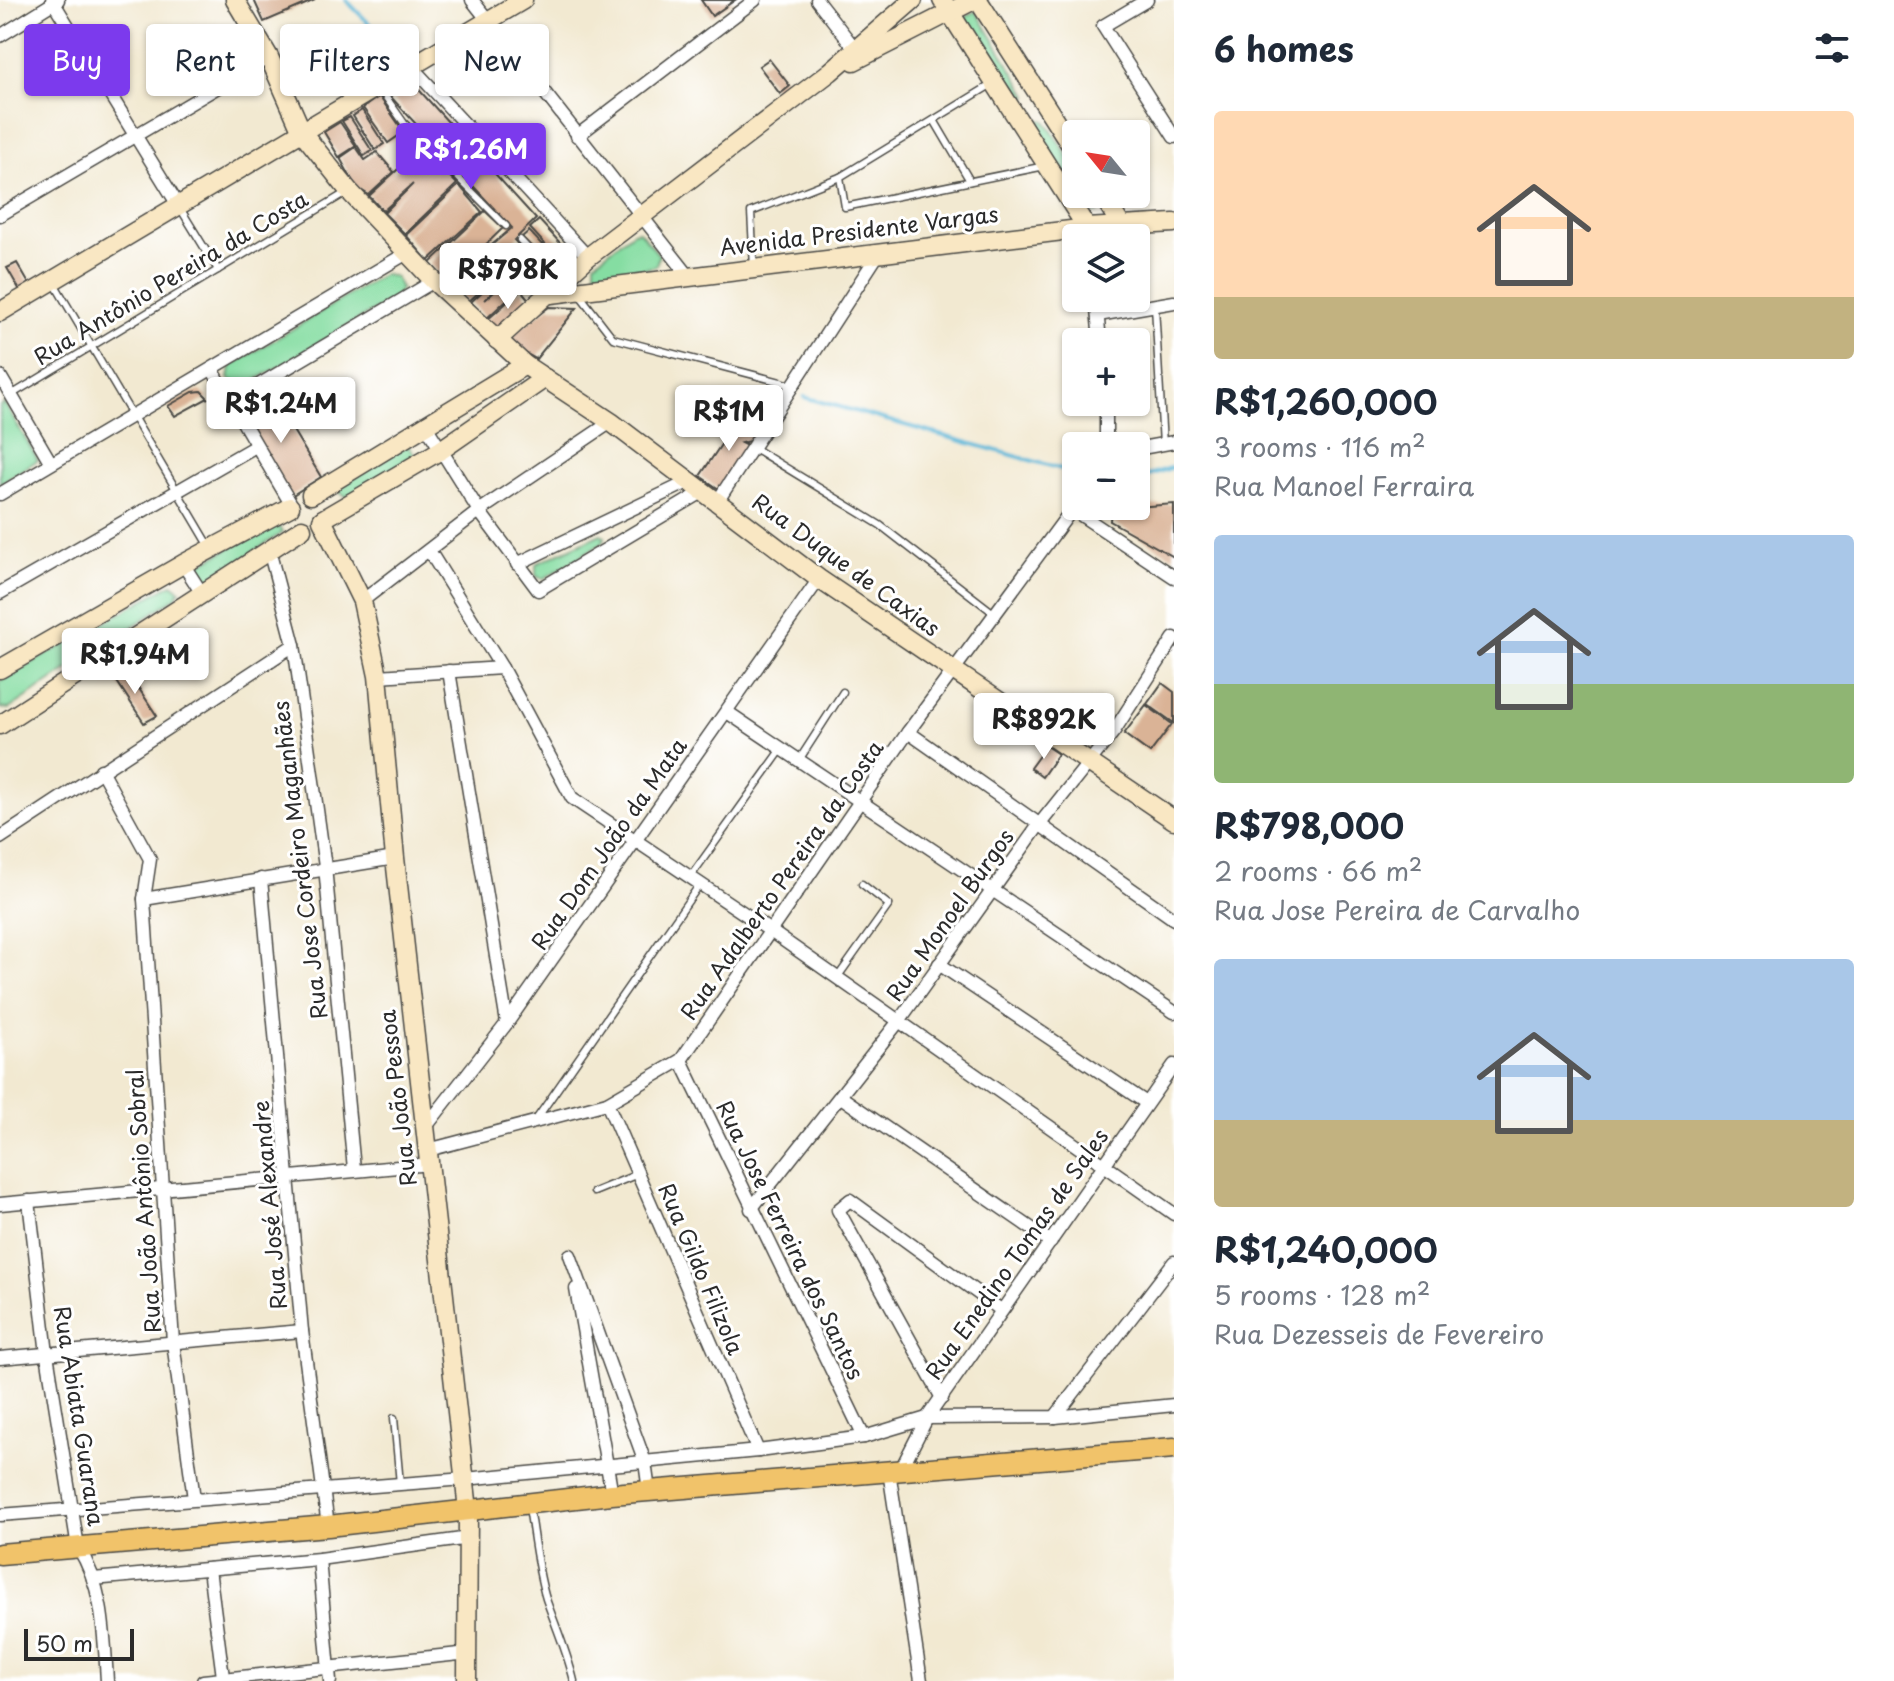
<!DOCTYPE html>
<meta charset="utf-8">
<style>
:root{--surface:#fff;--page:#f2f2f3;--text:#1f2937;--muted:#747a83;--accent:#7c3aed}
body{margin:0;font-family:"Playpen Sans",sans-serif;background:var(--page);color:var(--text);height:100vh;display:flex;flex-direction:column;font-size:30px;white-space:nowrap}
*{box-sizing:border-box;margin:0}
p{font-size:26px;color:var(--muted)}
.icon{flex:none;width:44px;height:44px;fill:none;stroke:currentColor;stroke-width:2;stroke-linecap:round;stroke-linejoin:round}
.map{position:relative;flex:1;overflow:hidden}
.side{display:flex;flex-direction:column;background:var(--surface);width:720px}
.side>*{flex:none}
.top-card{position:absolute;left:24px;top:24px;width:760px;height:72px;display:flex;gap:16px}
.needle{width:52px;rotate:300deg}
.controls{position:absolute;left:1062px;top:120px;display:grid;gap:16px}
.controls a{display:grid;place-items:center;width:88px;height:88px;border-radius:8px;background:var(--surface);box-shadow:0 2px 6px #0004;font-size:40px}
.scale{position:absolute;left:24px;bottom:20px;width:110px;box-sizing:border-box;padding-left:8px;border:4px solid #2b2b2b;border-top:0;font-size:22px;line-height:28px;white-space:nowrap;color:#2b2b2b;-webkit-text-stroke:6px #fff;paint-order:stroke}
.price{position:absolute;translate:-50% -68px;padding:0 18px;border-radius:8px;background:#fff;color:#222;font-size:26px;line-height:52px;filter:drop-shadow(0 2px 4px #0008)}
.price::after{content:'';position:absolute;left:50%;top:48px;width:24px;height:18px;margin-left:-12px;background:inherit;clip-path:polygon(0 0,100% 0,50% 100%)}
.price.selected{background:var(--accent);color:#fff}
ul{padding:0;list-style:none}
li{display:grid;align-content:center;gap:16px;height:424px;padding:0 40px}
li span{display:grid;place-items:center;height:248px;border-radius:8px;color:#555}
li>.icon{margin-inline-start:auto}
span .icon{width:144px;height:144px;fill:#fffc;stroke-width:1}
li b{font-size:34px}
h2{display:flex;justify-content:space-between;align-items:center;height:96px;padding:0 40px;font-size:34px}
.pill{padding:0 28px;border-radius:8px;background:var(--surface);box-shadow:0 2px 6px #0004;font-size:28px;line-height:72px}
.pill.selected{background:var(--accent);color:#fff}
main{display:flex;flex:1;min-height:0}
.map>svg:first-child{display:block}
.park{fill:#85dda2;stroke:#588466;stroke-width:2}
.lines{fill:none;stroke-linecap:round;stroke-linejoin:round}
.stream{stroke:#57b4d5;stroke-width:4}
.building{fill:#dab396}
.lane-casing{stroke:#494844;stroke-width:9}
.street-casing{stroke:#494844;stroke-width:15}
.secondary-casing{stroke:#494844;stroke-width:21}
.primary-casing{stroke:#494844;stroke-width:23}
.lane{stroke:#fff;stroke-width:6}
.street{stroke:#fff;stroke-width:12}
.secondary{stroke:#f9e7c3;stroke-width:18}
.primary{stroke:#f1c36a;stroke-width:20}
.labels{text-anchor:middle;stroke-width:6;stroke-linejoin:round;paint-order:stroke}
.street-label{font-size:22px;fill:#2b2b2b;stroke:#fff}
</style>
<main>
<div class="map">
<svg width="1174" height="1681" viewBox="0 0 1174 1681">
<rect width="100%" height="100%" fill="#fff"/>
<filter id="ink" filterUnits="userSpaceOnUse"><feTurbulence type="fractalNoise" baseFrequency=".0125" numOctaves="2"/><feDisplacementMap in="SourceGraphic" scale="16" xChannelSelector="R" yChannelSelector="G"/><feConvolveMatrix kernelMatrix="1 2 1 2 8 2 1 2 1" color-interpolation-filters="sRGB"/></filter>
<filter id="wash" filterUnits="userSpaceOnUse"><feTurbulence type="fractalNoise" baseFrequency=".006" numOctaves="4" result="noise"/><feDisplacementMap in="SourceGraphic" scale="32" xChannelSelector="R" yChannelSelector="G"/><feGaussianBlur stdDeviation="1.8" result="paint"/><feColorMatrix in="noise" values="0 0 0 0 0 0 0 0 0 0 0 0 0 0 0 0 0 1.4 0 .05"/><feComposite in="paint" operator="in"/></filter>
<g filter="url(#wash)">
<rect width="100%" height="100%" fill="#f2e9d1"/>
<g class="park">
<polygon points="976,11 1028,96 1023,102 1015,104 964,18"/>
<polygon points="1040,120 1045,121 1076,168 1076,194 1093,194 1101,206 1097,213 1086,213 1031,126"/>
<polygon points="639,231 659,255 656,266 608,278 595,271 595,262 633,232"/>
<polygon points="384,274 395,277 401,288 396,297 244,387 229,379 231,366"/>
<polygon points="4,403 38,460 0,483 0,406"/>
<polygon points="408,445 415,455 348,497 340,493 339,487"/>
<polygon points="277,522 282,533 207,582 194,575 193,568"/>
<polygon points="601,534 605,537 602,543 543,579 536,576 536,564"/>
<polygon points="172,584 180,590 175,598 9,709 0,708 0,681"/>
</g>
<g class="lines">
<g class="stream">
<polyline points="346,0 400,55"/>
<polyline points="804,397 1076,473"/>
<polyline points="1136,479 1174,467"/>
</g>
</g>
<g id="blocks">
<g class="building">
<polygon points="254,0 315,0 264,22"/>
<polygon points="701,0 735,0 712,16"/>
<polygon points="769,59 790,86 780,94 759,66"/>
<polygon points="411,81 536,219 514,240 524,251 468,302 449,281 512,228 390,96"/>
<polygon points="379,96 404,132 388,143 363,108"/>
<polygon points="362,110 384,144 375,150 353,116"/>
<polygon points="350,117 372,151 364,156 342,121"/>
<polygon points="340,122 356,146 339,157 324,132"/>
<polygon points="356,147 365,160 377,152 394,172 369,195 356,187 340,158"/>
<polygon points="422,147 457,184 405,234 384,213 413,184 383,211 369,196"/>
<polygon points="459,185 482,212 428,261 406,235"/>
<polygon points="485,211 503,228 447,282 430,263"/>
<polygon points="539,220 573,257 564,265 530,228"/>
<polygon points="529,231 562,266 555,272 522,237"/>
<polygon points="524,253 551,280 541,290 530,280 532,277 529,279 514,264"/>
<polygon points="17,263 32,289 22,294 7,268"/>
<polygon points="511,265 516,270 485,300 518,271 527,281 486,319 471,302"/>
<polygon points="521,290 530,301 496,332 486,321"/>
<polygon points="549,307 577,308 536,359 513,346 510,336"/>
<polygon points="201,391 208,398 175,416 168,406 193,392"/>
<polygon points="271,394 321,477 291,496 240,412"/>
<polygon points="739,418 758,430 753,440 741,443 747,446 719,489 700,476"/>
<polygon points="1174,504 1174,557 1110,521 1111,509"/>
<polygon points="126,669 157,716 144,723 114,677"/>
<polygon points="1162,683 1174,692 1174,723 1147,704"/>
<polygon points="1146,705 1172,724 1150,753 1124,734"/>
<polygon points="1046,746 1058,754 1042,777 1030,768"/>
</g>
</g>
</g>
<g filter="url(#ink)">
<use href="#blocks" fill-opacity="0" stroke="#494844" stroke-width="2"/>
<g class="lines">
<defs>
<g id="lane">
<polyline points="380,89 404,123 506,226"/>
<polyline points="934,120 970,181"/>
<polyline points="840,177 845,207 1045,166"/>
<polyline points="180,208 218,270"/>
<polyline points="520,240 559,281"/>
<polyline points="754,267 751,212 840,177 994,83"/>
<polyline points="54,283 209,545"/>
<polyline points="579,294 613,338 792,385"/>
<polyline points="1155,306 1163,445"/>
<polyline points="11,395 347,192"/>
<polyline points="752,447 880,525 995,614"/>
<polyline points="799,760 843,692"/>
<polyline points="691,876 782,749"/>
<polyline points="837,978 889,905 862,884"/>
<polyline points="535,1121 700,884"/>
<polyline points="594,1192 638,1174"/>
<polyline points="394,1418 400,1484"/>
<path d="M529,1507c5,31 8,62 17,92 10,28 21,53 28,82"/>
</g>
<g id="street">
<polyline points="52,0 178,205"/>
<polyline points="472,0 688,275"/>
<polyline points="817,0 856,50"/>
<polyline points="1147,0 1103,26 1174,137"/>
<polyline points="0,36 58,0"/>
<polyline points="412,67 588,257"/>
<polyline points="577,136 755,0"/>
<polyline points="0,215 269,57"/>
<polyline points="1096,298 1100,342"/>
<polyline points="1098,315 1174,302"/>
<polyline points="212,369 291,504"/>
<polyline points="0,376 51,463"/>
<polyline points="230,402 434,281"/>
<polyline points="1106,402 1106,446"/>
<polyline points="426,426 479,511 538,590 704,491"/>
<polyline points="1136,449 1174,442"/>
<polyline points="0,494 407,253"/>
<polyline points="717,502 877,256"/>
<polyline points="1072,509 1174,577"/>
<polyline points="269,550 294,645 325,867 354,1169"/>
<polyline points="430,552 502,668 572,798 769,930 1174,1214"/>
<polyline points="183,564 201,592"/>
<polyline points="517,564 690,481"/>
<polyline points="0,593 254,447"/>
<polyline points="362,601 479,511 611,422"/>
<polyline points="449,671 507,1023"/>
<polyline points="378,676 502,668"/>
<polyline points="727,712 1174,1012"/>
<polyline points="908,732 1174,919"/>
<polyline points="101,770 150,859 144,899 173,1342 194,1499"/>
<polyline points="0,838 294,645"/>
<polyline points="261,879 302,1331 328,1526"/>
<polyline points="144,899 395,858"/>
<polyline points="939,964 1145,1102"/>
<polyline points="681,1060 864,1437"/>
<polyline points="841,1097 1051,1242"/>
<polyline points="607,1103 758,1451"/>
<polyline points="425,1128 507,1023 819,579"/>
<polyline points="428,1150 607,1103 681,1060 908,732 1076,504"/>
<path d="M29,1201l18,153 31,193c26,41 26,87 29,134"/>
<polyline points="0,1204 430,1164"/>
<polyline points="751,1209 899,1021 1039,825 1114,731 1174,638"/>
<polyline points="570,1255 645,1462 649,1491"/>
<polyline points="576,1289 612,1494"/>
<polyline points="0,1358 302,1331"/>
<polyline points="942,1398 838,1210 850,1200 1001,1310"/>
<polyline points="1055,1417 1174,1262"/>
<polyline points="889,1471 921,1681"/>
<polyline points="900,1471 927,1418 1174,1065"/>
<polyline points="0,1515 465,1479 758,1451 864,1437 927,1418 1055,1417 1174,1405"/>
<polyline points="319,1559 330,1681"/>
<polyline points="209,1569 223,1677"/>
<polyline points="93,1579 319,1559 469,1538"/>
<polyline points="203,1681 469,1653"/>
</g>
<g id="secondary">
<polyline points="235,0 269,57 302,132 349,191 434,281 525,365 611,422 819,579 1174,820"/>
<polyline points="942,0 1087,228"/>
<polyline points="978,0 1076,153"/>
<polyline points="854,61 974,0"/>
<polyline points="1102,194 1122,227"/>
<polyline points="551,294 1087,228 1174,223"/>
<polyline points="0,312 523,0"/>
<polyline points="497,340 588,257 830,72 913,0"/>
<polyline points="311,495 525,365"/>
<polyline points="323,519 441,450 545,378"/>
<polyline points="322,520 362,601 378,676 395,858 468,1510 467,1681"/>
<polyline points="0,669 183,564 290,507"/>
<polyline points="0,725 302,529"/>
</g>
<polyline id="primary" points="0,1554 328,1526 612,1494 1174,1448"/>
</defs>
<use href="#lane" class="lane-casing"/>
<use href="#street" class="street-casing"/>
<use href="#secondary" class="secondary-casing"/>
<use href="#primary" class="primary-casing"/>
<use href="#lane" class="lane"/>
<use href="#street" class="street"/>
<use href="#secondary" class="secondary"/>
<use href="#primary" class="primary"/>
</g>
</g>
<g class="labels">
<g class="street-label">
<text transform="translate(859 231) rotate(-7)" y="8">Avenida Presidente Vargas</text>
<text transform="translate(171 278) rotate(-31)" y="8">Rua Antônio Pereira da Costa</text>
<text transform="translate(846 565) rotate(36)" y="8">Rua Duque de Caxias</text>
<text transform="translate(609 844) rotate(-55)" y="8">Rua Dom João da Mata</text>
<text transform="translate(300 860) rotate(-97)" y="8">Rua Jose Cordeiro Maganhães</text>
<text transform="translate(782 880) rotate(-55)" y="8">Rua Adalberto Pereira da Costa</text>
<text transform="translate(950 915) rotate(-55)" y="8">Rua Monoel Burgos</text>
<text transform="translate(398 1098) rotate(-97)" y="8">Rua João Pessoa</text>
<text transform="translate(144 1201) rotate(-94)" y="8">Rua João Antônio Sobral</text>
<text transform="translate(270 1205) rotate(-95)" y="8">Rua José Alexandre</text>
<text transform="translate(790 1240) rotate(64)" y="8">Rua Jose Ferreira dos Santos</text>
<text transform="translate(1017 1254) rotate(-55)" y="8">Rua Enedino Tomas de Sales</text>
<text transform="translate(701 1269) rotate(67)" y="8">Rua Gildo Filizola</text>
<text transform="translate(79 1416) rotate(81)" y="8">Rua Abiata Guarana</text>
</g>
</g>
</svg>
<div class="controls">
<a><svg class="needle" viewBox="-14 -14 28 28"><path d="M0-13l5 13h-10z" fill="#e53935"/><path d="M0 13l5-13h-10z" fill="#747a83"/></svg></a>
<a><svg class="icon" aria-label="layers" viewBox="0 0 24 24"><path d="M12 4l9 5-9 5-9-5zM3 14l9 5 9-5"/></svg></a>
<a>+</a>
<a>−</a>
</div>
<div class="scale">50 m</div>
<b class="price selected" style="left:471px;top:191px">R$1.26M</b>
<b class="price" style="left:508px;top:311px">R$798K</b>
<b class="price" style="left:281px;top:445px">R$1.24M</b>
<b class="price" style="left:729px;top:453px">R$1M</b>
<b class="price" style="left:135px;top:696px">R$1.94M</b>
<b class="price" style="left:1044px;top:761px">R$892K</b>
<div class="top-card">
<a class="pill selected">Buy</a>
<a class="pill">Rent</a>
<a class="pill">Filters</a>
<a class="pill">New</a>
</div>
</div>
<section class="side">
<h2>6 homes<svg class="icon" aria-label="filters" viewBox="0 0 24 24"><path d="M4 7h16M4 17h16"/><circle cx="9" cy="7" r="2"/><circle cx="15" cy="17" r="2"/></svg></h2>
<ul>
<li><span style="background:linear-gradient(#ffd9b3 75%,#c2b280 0)"><svg class="icon" aria-label="home" viewBox="0 0 24 24"><path d="M3 11l9-7 9 7M6 9v11h12V9"/></svg></span><div><b>R$1,260,000</b><p>3 rooms · 116 m²</p><p>Rua Manoel Ferraira</p></div></li>
<li><span style="background:linear-gradient(#a9c7e8 60%,#8fb573 0)"><svg class="icon" aria-label="home" viewBox="0 0 24 24"><path d="M3 11l9-7 9 7M6 9v11h12V9"/></svg></span><div><b>R$798,000</b><p>2 rooms · 66 m²</p><p>Rua Jose Pereira de Carvalho</p></div></li>
<li><span style="background:linear-gradient(#a9c7e8 65%,#c2b280 0)"><svg class="icon" aria-label="home" viewBox="0 0 24 24"><path d="M3 11l9-7 9 7M6 9v11h12V9"/></svg></span><div><b>R$1,240,000</b><p>5 rooms · 128 m²</p><p>Rua Dezesseis de Fevereiro</p></div></li>
</ul>
</section>
</main>
